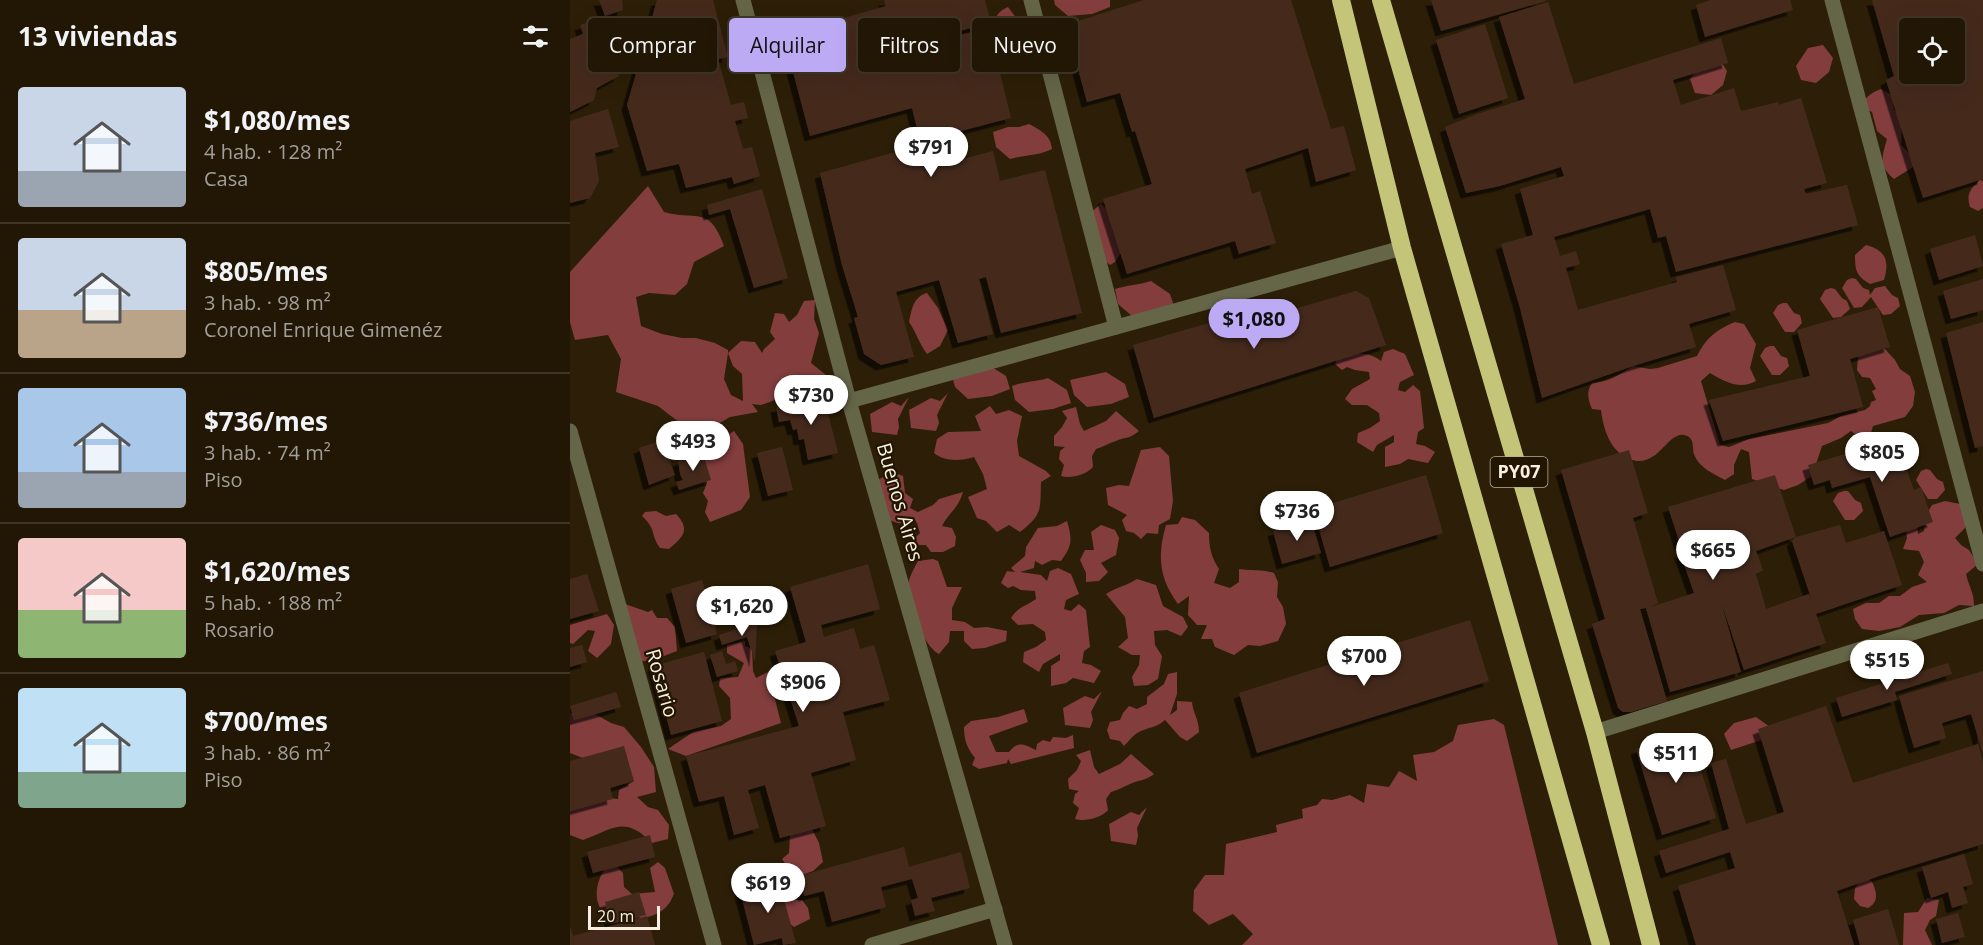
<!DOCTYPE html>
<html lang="es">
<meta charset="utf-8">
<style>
:root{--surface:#221705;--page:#2a200f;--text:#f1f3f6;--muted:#a29f9a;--line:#3f3627;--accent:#bcaaf5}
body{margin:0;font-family:"Open Sans",sans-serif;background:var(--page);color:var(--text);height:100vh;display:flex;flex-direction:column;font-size:22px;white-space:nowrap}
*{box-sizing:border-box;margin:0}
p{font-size:20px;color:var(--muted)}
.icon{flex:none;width:33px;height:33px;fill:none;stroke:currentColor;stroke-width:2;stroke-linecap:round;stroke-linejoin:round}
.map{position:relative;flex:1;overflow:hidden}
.panel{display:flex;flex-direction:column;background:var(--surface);width:570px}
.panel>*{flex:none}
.guide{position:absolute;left:18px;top:18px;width:570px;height:54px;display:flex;gap:12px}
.fabs{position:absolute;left:1329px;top:18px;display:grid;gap:12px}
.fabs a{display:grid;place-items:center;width:66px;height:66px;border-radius:6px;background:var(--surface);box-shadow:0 6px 24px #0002,0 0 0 2px var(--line);font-size:30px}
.scale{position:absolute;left:18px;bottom:15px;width:72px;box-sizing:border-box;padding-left:6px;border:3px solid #f9f0e2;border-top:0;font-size:16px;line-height:21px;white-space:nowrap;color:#f9f0e2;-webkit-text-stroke:4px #231600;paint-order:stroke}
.price{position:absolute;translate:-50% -51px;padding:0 14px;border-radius:21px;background:#fff;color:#222;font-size:20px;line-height:39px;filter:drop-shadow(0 2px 3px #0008)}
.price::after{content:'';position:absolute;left:50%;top:36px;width:18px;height:14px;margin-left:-9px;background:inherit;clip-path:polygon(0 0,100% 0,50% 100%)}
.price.selected{background:var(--accent);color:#111}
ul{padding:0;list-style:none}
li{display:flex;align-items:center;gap:18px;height:150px;padding:0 18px}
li+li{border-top:2px solid var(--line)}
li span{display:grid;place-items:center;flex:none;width:168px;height:120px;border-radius:6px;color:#555}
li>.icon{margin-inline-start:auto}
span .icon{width:72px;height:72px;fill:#fffc;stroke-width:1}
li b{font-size:26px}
h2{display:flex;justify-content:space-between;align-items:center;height:72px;padding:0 18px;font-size:26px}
.chip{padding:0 21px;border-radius:6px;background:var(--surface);box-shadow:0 6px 24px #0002,0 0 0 2px var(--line);font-size:21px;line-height:54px}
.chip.selected{background:var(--accent);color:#111}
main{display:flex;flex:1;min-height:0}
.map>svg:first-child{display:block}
.forest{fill:#833d3d;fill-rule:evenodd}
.building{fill:#442c1e;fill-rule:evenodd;filter:url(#shadow)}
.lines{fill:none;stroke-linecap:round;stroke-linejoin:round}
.minor{stroke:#656648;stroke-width:15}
.highway{stroke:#c5c579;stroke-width:18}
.labels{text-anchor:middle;stroke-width:4.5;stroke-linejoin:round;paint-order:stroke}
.shield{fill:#231600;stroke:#b9af9e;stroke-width:1.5}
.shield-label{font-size:18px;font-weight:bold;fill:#f9f0e2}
.street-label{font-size:20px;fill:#f9f0e2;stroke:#231600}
</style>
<main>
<section class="panel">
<h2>13 viviendas<svg class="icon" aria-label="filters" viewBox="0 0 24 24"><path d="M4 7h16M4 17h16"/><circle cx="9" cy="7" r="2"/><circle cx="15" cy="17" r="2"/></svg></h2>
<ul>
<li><span style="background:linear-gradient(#c9d6e8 70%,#9aa5b1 0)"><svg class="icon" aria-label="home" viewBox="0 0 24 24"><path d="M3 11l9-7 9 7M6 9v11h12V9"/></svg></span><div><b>$1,080/mes</b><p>4 hab. · 128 m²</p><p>Casa</p></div></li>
<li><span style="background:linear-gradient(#c9d6e8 60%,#b9a48a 0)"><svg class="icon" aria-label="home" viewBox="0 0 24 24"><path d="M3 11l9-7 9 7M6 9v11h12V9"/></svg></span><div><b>$805/mes</b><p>3 hab. · 98 m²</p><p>Coronel Enrique Gimenéz</p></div></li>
<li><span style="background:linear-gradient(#a9c7e8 70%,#9aa5b1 0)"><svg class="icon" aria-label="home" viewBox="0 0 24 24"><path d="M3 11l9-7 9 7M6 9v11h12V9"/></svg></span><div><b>$736/mes</b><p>3 hab. · 74 m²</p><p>Piso</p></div></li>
<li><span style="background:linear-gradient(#f6c9c9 60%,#8fb573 0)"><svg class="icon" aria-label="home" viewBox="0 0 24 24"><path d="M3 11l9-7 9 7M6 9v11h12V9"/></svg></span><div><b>$1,620/mes</b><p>5 hab. · 188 m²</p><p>Rosario</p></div></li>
<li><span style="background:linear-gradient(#bfe0f5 70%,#7fa58c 0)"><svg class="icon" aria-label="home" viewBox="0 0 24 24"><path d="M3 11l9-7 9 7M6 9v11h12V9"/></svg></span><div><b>$700/mes</b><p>3 hab. · 86 m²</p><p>Piso</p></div></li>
</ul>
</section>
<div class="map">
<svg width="1413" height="945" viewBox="0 0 1413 945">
<defs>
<filter id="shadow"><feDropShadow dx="-5.5" dy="5.5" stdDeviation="0" flood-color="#0009"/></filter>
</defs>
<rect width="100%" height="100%" fill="#2d1f07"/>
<g class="forest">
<polygon points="484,0 540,0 540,7 522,14 498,16 485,5"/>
<path d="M438,7l12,16 9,21 -7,17 -14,7 -9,-12 -3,-12 -5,-7c2,-14 3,-24 17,-30z"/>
<polygon points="1253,45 1263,58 1259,72 1246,83 1231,80 1226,66 1238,48"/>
<polygon points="1148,57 1157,71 1153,85 1141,95 1125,93 1120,79 1133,61"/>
<path d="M1311,89l11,6 2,15 8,6 -1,29 13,13 -1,9 -19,12c-16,-14 -12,-22 -7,-40l-10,-8 -5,-19 -11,-5c4,-10 10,-14 20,-18z"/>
<path d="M459,124c11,6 22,11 23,25 -14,7 -28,6 -42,10l-14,-12 -3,-15 15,-5h11z"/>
<path d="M1410,180l3,1v27l-5,3 -8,-4c-4,-13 0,-18 10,-27z"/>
<path d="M78,186l16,26c32,9 46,-7 60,34l-30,16 -7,22 -12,11 -26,-2 -13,4 5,29 21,8 20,4h14l19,5 13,7v3l13,-12 14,1 7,11 2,-4 11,-10 -5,-7 5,-19 9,1 5,8 8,-7 7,-14 11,-1 -1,19 5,14 -8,30 15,12 -2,22 -37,8 -12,-5 -14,5 -9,-1 6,8 -28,5 -33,19 -39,-30 -42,-14 5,-33 -13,-24 -33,5 -5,-18v-50zM158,353l5,13 9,8 1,27 -12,-6 -7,-16z"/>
<polygon points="531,204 542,215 552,251 545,262 540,265 534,260 520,213"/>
<path d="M1296,245c19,5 24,15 18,35l-14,4c-14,-8 -15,-14 -15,-29z"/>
<polygon points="1282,278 1286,279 1293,288 1299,290 1300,295 1305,288 1315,286 1322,295 1328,298 1330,306 1321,314 1313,315 1301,297 1292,307 1284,308 1272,288 1277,280"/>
<path d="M581,281l19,13 4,12 -42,10 -14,-12 -3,-15c12,-4 24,-4 36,-8z"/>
<polygon points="1261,288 1265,289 1272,298 1277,301 1280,309 1271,317 1263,318 1250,299 1255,290"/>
<path d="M357,293l11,15 10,22 -8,16 -13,8c-8,-11 -11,-22 -18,-32 3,-13 4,-25 18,-29z"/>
<polygon points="1213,303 1217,303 1224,313 1230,315 1232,323 1224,332 1215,332 1203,313 1208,305"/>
<path d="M1165,322l9,2 12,20 -6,24 6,13c-16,9 -31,1 -46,-8l-9,8 19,64 9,2 20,-8 79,-16 13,-7 24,-6 5,-4 1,-4 5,-2 -4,-9 4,-2 -6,-11 -8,-1 -5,-7 1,-14 27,-7 10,11 5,9 10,7 5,16 -2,14 -8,11 -32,9 -2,7 -16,1 -4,-3 -10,7 -19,8 -10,30 -14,9 -14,5 -32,-11 -3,-27 -8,-3 -7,16v9l-9,6c-11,-6 -27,-13 -31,-26 -2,-7 1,-17 -10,-19 -19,-3 -28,42 -62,20 -14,-10 -19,-29 -21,-45l-9,-1c-4,-9 -6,-17 0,-26 17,-1 27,-8 41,-17l17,3 8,-1 39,-12c8,-17 20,-27 38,-34z"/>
<polygon points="1200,346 1204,346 1211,356 1217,358 1219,366 1210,375 1202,375 1190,356 1195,348"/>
<path d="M823,349l12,5 9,21 -14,7 -2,8 7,2 8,-7 7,6 4,37 -6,4 -2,12 9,2 10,6 -7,11 -20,-4 -8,5 -15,3v-20l9,-5v-7l-17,10 -4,7 -16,-10 1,-9 12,-5 10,-7 -1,-8 -12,-8h-15l-7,-6 7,-10 18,-10 -1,-7 -14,-2 -8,-3 -5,3 -7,-6 6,-11c15,1 28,-2 40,8l3,-9z"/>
<polygon points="417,364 436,376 440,389 422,396 398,399 385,387 381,372"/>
<polygon points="536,372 555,384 559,397 541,404 517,407 504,395 500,380"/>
<path d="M478,378l19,12 4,13 -18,6 -24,3 -14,-12 -3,-14c13,-5 24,-4 36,-8z"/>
<polygon points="378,393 367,415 369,423 366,431 341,428 339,410 361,398 370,401"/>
<polygon points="339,397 328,419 329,427 327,435 302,432 300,414 322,402 331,406"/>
<path d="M420,406l6,8 13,-4 13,6 -5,25 2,15 27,15 5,5 -10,6c-1,28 2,32 -21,50l-11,-7 -12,7 -11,-11 -9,-3 -9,-21 19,-8 -4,-15 -9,-17c-14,4 -29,5 -40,-4l3,-14 11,-7 33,-1 -6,-15z"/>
<path d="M506,407l4,17 4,7 22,-10 10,-10 23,20c-11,9 -12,5 -23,10 -7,2 -13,6 -20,8l-4,7 1,11c-7,8 -23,12 -32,9l3,-11 -5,-6 1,-8 5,-4 -11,-1v-10l8,-9 5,-9 -5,-7z"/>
<polygon points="164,431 173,444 180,497 171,510 140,522 135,512 138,501 133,493 137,483 128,452 134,436 153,438"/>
<polygon points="590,447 599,456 603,501 600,519 589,525 588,534 577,533 571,539 564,533 556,531 552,520 557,515 538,505 536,488 549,485 559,486 571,450"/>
<polygon points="1356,469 1360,470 1367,479 1373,482 1375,490 1367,499 1358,499 1346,480 1351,471"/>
<path d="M322,472l11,4 2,17 8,6 -3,9 8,4 15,-7 6,-6 24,-7c-5,17 -13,19 -21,34l10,2 4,9 -1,9 -12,6h-12l-5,-7h-7l-7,-4 8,-8 -3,-10 -4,-6c-8,7 -14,8 -23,3l-12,-40z"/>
<polygon points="1274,491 1278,491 1285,500 1291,503 1293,511 1284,520 1275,520 1263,501 1268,493"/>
<path d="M1375,501l15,3 6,12 -1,12 -10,10 6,7 8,5 9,14 -12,10c3,14 8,17 8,32l-15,-1 -15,8 -25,2 -19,12 -21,4 -17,-2 -7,-10 -2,-10 13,-6h13l10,-7h11l12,-9 15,-5 -9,-7 6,-13 -5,-11 -16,-2 4,-11 -2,-14 12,3 1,7 6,-3 2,-16 6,-10z"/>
<path d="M86,511l10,5 10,-2c15,16 7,23 -7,35l-9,-1c-10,-14 -3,-18 -18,-32l3,-4z"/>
<path d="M612,517l13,3 14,13c0,14 2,24 10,36l-5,14 16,5 9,-6v-13c13,2 23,0 35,4l4,9 -1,15 6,10 3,17 -8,17 -18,5 -12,-1 -14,10 -19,-8 -3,-8h-11l6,-14h-10l-9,-10 1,-19 -11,8c-19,-26 -21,-48 -12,-79l12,-1z"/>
<path d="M497,521c5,18 6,24 -6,40l-9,-1 -10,5 -7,-4 -1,7 -14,4 21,3 6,6 3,-10 8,-3 13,6 8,20 -13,6 -2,9 7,2 8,-7 7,6 4,37 -6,4 -2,12 9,2 10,6 -7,12 -21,-5 -7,5 -15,3v-20l9,-6v-6l-17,10 -4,8 -16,-10 1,-10 12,-5 10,-7 -1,-8 -12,-8 -15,1 -7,-7c8,-12 14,-11 25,-19l-1,-8 -14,-1 -8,-4 -5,2 -7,-5 6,-12 8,1 -4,-4 14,-12 1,-9 12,-19 19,-2z"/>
<polygon points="531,525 545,530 549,538 546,555 531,563 538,572 529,581 516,582 516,573 510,560 515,550 524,550 521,532"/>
<path d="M363,559l5,2 9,26h15l-10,21v12l13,2 9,6 13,-1 20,4 -1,10 -21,7 -13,1 -8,-8v-10h-14l-1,11 -10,12c-16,-8 -30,-49 -31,-67 0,-8 6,-19 10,-26z"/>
<path d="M567,579l19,6 7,21 20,11 5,10 -7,9 -14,-6 -13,1 1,14 7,11 -4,23 -10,6 -14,1 -2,-9 7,-12 1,-10h-8l-14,-8 10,-9 -3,-21 -19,-23c10,-7 21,-8 31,-15z"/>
<polygon points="55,604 78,612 82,610 87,618 97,618 105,627 107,651 81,661 72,661 67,651"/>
<polygon points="37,614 44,625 41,644 27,658 18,651 25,631 18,630 3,644 0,643 0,625"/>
<polygon points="175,641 175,646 182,649 183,671 186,678 198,672 211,723 116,756 98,749 123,732 151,726 161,719 160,698 149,686 150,678 168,677 174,663 157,653 157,645"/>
<path d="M607,672v22l-7,21 7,-5v-9l15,1c1,11 7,17 7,30l-12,9 -7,-4 -15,-17c-8,8 -17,7 -26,12 -6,3 -10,9 -15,14l-4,-5 -10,-2 -3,-9 3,-8 10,-2 3,-7 6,-7 8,3 10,-5v-7l17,-13 4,-10z"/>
<polygon points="532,691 521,712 523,720 520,728 495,725 493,708 515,696 524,699"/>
<path d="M454,709l4,13 -39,14 7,16h13c9,-12 16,-7 27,-2l1,-6 6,-4 7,2 3,-5 13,1 7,-3 1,13 -63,16 -3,-5 -1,4 -28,6 -7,-4 3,-7c-8,-10 -11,-18 -11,-31l7,-6 27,-4z"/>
<path d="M0,713l25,1 16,9 13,4 17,20 13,20 2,25 -19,5 11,10 10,3 11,15 -1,14 -16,4c-28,-28 -38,-14 -69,-3l-13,-5v-41l48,5 1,-9 15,-9 -28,-14 -36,-14z"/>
<polygon points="1186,717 1200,727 1198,738 1161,750 1154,734 1164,723"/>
<polygon points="924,719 934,725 988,945 672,945 683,934 663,914 639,925 623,911 624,890 635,875 654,875 656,844 707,832 706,825 733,818 732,809 747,805 752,799 762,800 780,795 794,803 797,784 819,787 829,771 847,781 843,755 864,752 883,741 888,725"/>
<path d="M520,750l4,17 5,7 21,-10 11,-10 23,20c-11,8 -13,5 -24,10 -7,3 -12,6 -19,8l-5,7 2,11c-7,8 -23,12 -33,9l4,-11 -6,-5 2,-9 4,-3 -10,-2 -1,-10 9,-9 4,-9 -5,-6z"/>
<polygon points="577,807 567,828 568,836 566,845 541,841 539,824 561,812 569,815"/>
<polygon points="242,829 249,843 253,862 243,871 229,876 218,868 212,859 219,853 220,834"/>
<path d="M88,862l7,6 9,26c-2,4 -4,9 -7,12 -10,13 -44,18 -58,10 -17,-9 -14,-32 -5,-46l13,-3 6,6 1,14 8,7 23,-2 -5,-24z"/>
<path d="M1298,879l4,3c5,10 7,20 -4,26l-8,-2 -6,-7 1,-11 5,-8z"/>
<polygon points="1357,898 1369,900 1366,916 1360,920 1355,930 1362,945 1333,945 1334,913 1348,912"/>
<polygon points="220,900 232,900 238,908 240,919 224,927 214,919 210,903"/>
</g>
<g class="building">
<polygon points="29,0 52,0 53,10 35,16"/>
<polygon points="87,0 143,0 158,57 148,59 161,105 174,102 178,118 165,121 173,149 182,147 190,176 164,184 162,177 116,188 109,164 77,171 57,105"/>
<polygon points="314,0 415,0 421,23 382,33 382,37 419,28 441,118 383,133 389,160 423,151 430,181 475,170 512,313 431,333 416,277 409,279 423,334 388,343 369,280 326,292 344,357 311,365 294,354 284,318 288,317 272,265 250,173 351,145 342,108 240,136 218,53 265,39 260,22 316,6"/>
<polygon points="574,0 721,0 761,129 774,126 786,170 746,182 738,148 675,169 682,194 690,191 706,243 669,254 665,241 557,274 533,199 582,184 565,131 562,132 550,93 517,102 496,25"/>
<polygon points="861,0 976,0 976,1 871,31"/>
<polygon points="1141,0 1220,0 1223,10 1135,37 1126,5"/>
<path d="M1302,0h111v179l-60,19 -37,-118 8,-4zM1340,28h44v46h-44z"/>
<polygon points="978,2 1004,84 1151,38 1158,63 1103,80 1111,105 1164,88 1171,111 1209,102 1208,105 1231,98 1257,183 1234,189 1236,194 1277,185 1288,225 1106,272 1096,236 1088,238 1080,209 984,237 990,256 1006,251 1010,264 996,268 1008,310 1107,282 1106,277 1153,265 1166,310 1119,324 1126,347 1063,366 972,398 950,308 931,244 963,235 950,189 994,176 991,167 930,186 896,193 875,127 907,114 955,99 929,17"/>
<polygon points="37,17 40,25 55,19 67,61 48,67 49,76 27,88 24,100 0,112 0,39 13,34 10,25"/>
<polygon points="915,24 938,98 889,114 866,40"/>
<polygon points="38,109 49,147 25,153 29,181 20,198 0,203 0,121"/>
<polygon points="192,189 218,278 184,288 160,209 139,215 137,205"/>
<polygon points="1405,235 1413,266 1369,280 1360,249"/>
<polygon points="1413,279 1413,310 1381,319 1373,291"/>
<polygon points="786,291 799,298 816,345 584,418 563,345 715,301 718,311"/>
<polygon points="1308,307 1320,347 1280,359 1293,407 1153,441 1139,400 1240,376 1227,330"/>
<polygon points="1413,322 1413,446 1405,448 1376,333"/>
<polygon points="254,397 268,453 238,460 234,439 229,440 227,429 223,430 220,420 209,422 206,407"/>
<polygon points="1340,435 1348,458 1334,463 1344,490 1351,487 1363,522 1320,537 1300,477 1262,488 1260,480 1244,485 1238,465 1295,448 1299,467 1318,461 1312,444"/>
<polygon points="92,440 105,475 79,485 69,448"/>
<polygon points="212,447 223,490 198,496 187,453"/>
<path d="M1059,450l19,63 -15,5 25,85 -7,4 43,-14 -14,-40 35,-12 -1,-7 -34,10 -12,-37 107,-32 21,62 44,-12 6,18 38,-12 18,54 -86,29 10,29 -82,27 -23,-68 20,70 -71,20 -24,-84 -6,1 27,92 -36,11h-8l-5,-4 -26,-84 13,-5 -44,-149zM1226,537l-4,4 21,63 -4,-10 -43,15 -10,-35 7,-4 -7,-19z"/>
<polygon points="133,453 141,480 109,490 106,482 113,480 110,474 108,461"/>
<polygon points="856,475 873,533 760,567 743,509"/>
<polygon points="741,519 751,553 712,564 703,531"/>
<polygon points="298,564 310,609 251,625 254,637 284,628 290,649 304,645 320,700 273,712 286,760 241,773 256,826 210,838 195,785 178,790 189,828 164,835 154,796 129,802 116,756 229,726 205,651 236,642 220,587"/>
<polygon points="17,574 29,611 0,619 0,579"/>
<polygon points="132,580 147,634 116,643 101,589"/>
<polygon points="900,620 919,681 687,753 669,693"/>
<polygon points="187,623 185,662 177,637 152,645 149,635"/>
<polygon points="12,645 17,662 0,667 0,648"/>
<polygon points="152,651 156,664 165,661 168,671 147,677 140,655"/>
<polygon points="134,652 152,721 101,735 83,666"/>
<polygon points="1378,663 1382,674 1325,692 1327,700 1272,717 1266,698"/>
<polygon points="1413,671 1413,754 1401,714 1372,723 1376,738 1344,748 1329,696"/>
<polygon points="46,692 51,707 4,720 0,706"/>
<polygon points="1256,706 1283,783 1408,744 1413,762 1413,844 1312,875 1267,891 1284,945 1126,945 1108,886 1165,868 1160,852 1096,873 1089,851 1159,829 1141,763 1156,759 1176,824 1214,812 1188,729"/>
<polygon points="1119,733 1146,818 1092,835 1066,749"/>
<polygon points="54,746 64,781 40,788 43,799 0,811 0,761"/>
<polygon points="80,835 85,857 23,873 17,852"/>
<polygon points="334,847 339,867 391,852 400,888 361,898 365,911 345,916 341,900 348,898 342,879 311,887 316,907 262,922 254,891 234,896 229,876"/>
<polygon points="1394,854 1403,884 1393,887 1398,903 1382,908 1378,892 1361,898 1352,867"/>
<polygon points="209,881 226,943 213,945 212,938 184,945 170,891"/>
<polygon points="69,892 76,915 41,924 35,902"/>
<polygon points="1318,909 1329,945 1290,945 1283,920"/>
<polygon points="1388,913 1395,937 1372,943 1366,919"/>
<polygon points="77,916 85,945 0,945 0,926 3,936"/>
</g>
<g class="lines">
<g class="minor">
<polyline points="173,0 279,401 435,945"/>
<polyline points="461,0 546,327"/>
<polyline points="1262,0 1413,564"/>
<polyline points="279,401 832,248"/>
<polyline points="0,431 144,945"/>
<polyline points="1025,732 1413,611"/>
<polyline points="302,945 425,909"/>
</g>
<g class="highway">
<polyline points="771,0 832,248 1031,945"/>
<polyline points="811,0 1025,732 1081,945"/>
</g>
</g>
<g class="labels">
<rect class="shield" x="920.5" y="457" width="57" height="30" rx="4.5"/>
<g class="shield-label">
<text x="949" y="478">PY07</text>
</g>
<g class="street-label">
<text transform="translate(330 502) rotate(74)" y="7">Buenos Aires</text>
<text transform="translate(92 683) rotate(74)" y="7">Rosario</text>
</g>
</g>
</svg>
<div class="fabs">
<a><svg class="icon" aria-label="locate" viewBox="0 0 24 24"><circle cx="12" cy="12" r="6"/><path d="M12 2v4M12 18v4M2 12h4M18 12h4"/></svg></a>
</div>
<div class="scale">20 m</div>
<b class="price" style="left:361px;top:178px">$791</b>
<b class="price selected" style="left:684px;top:350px">$1,080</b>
<b class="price" style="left:241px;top:426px">$730</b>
<b class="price" style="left:123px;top:472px">$493</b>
<b class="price" style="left:1312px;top:483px">$805</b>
<b class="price" style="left:727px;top:542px">$736</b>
<b class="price" style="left:1143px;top:581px">$665</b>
<b class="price" style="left:172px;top:637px">$1,620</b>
<b class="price" style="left:794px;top:687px">$700</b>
<b class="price" style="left:1317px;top:691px">$515</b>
<b class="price" style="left:233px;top:713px">$906</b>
<b class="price" style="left:1106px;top:784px">$511</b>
<b class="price" style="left:198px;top:914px">$619</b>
<div class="guide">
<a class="chip">Comprar</a>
<a class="chip selected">Alquilar</a>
<a class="chip">Filtros</a>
<a class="chip">Nuevo</a>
</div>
</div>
</main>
